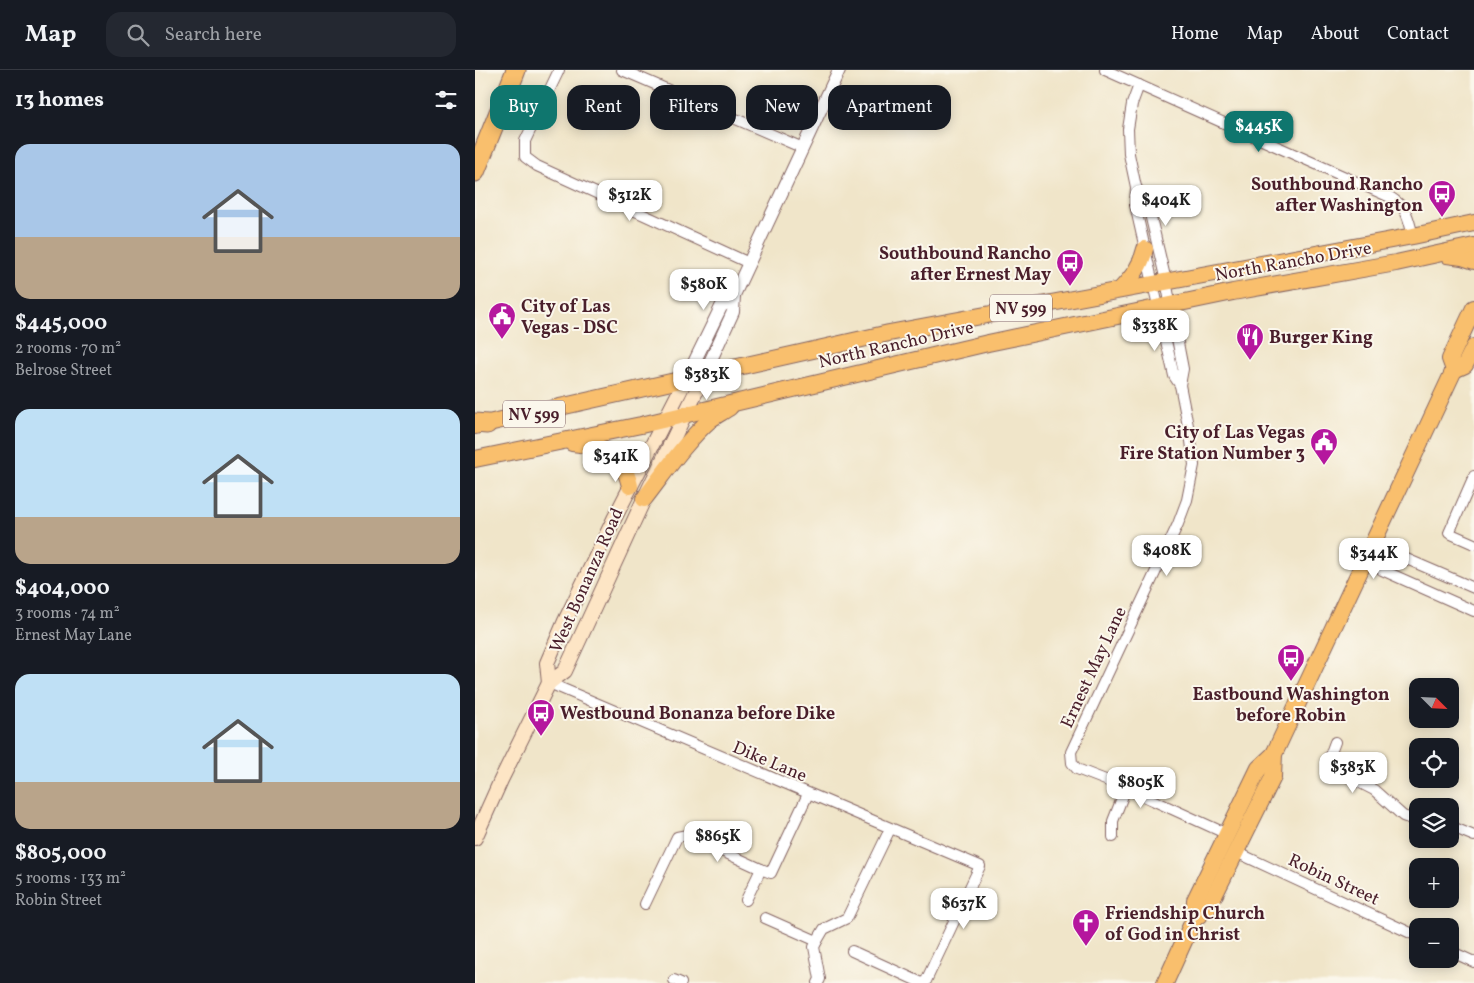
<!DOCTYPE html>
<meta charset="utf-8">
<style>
:root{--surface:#171b24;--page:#242831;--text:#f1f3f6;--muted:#9ea1a6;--line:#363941;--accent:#0f766e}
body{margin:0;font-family:Vollkorn,serif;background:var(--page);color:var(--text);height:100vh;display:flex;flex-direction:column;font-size:19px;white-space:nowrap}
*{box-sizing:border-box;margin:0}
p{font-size:16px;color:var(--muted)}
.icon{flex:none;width:28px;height:28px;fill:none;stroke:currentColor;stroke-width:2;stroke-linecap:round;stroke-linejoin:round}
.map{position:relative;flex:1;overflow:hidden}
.drawer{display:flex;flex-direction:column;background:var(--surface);width:475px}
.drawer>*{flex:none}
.top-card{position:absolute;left:15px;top:15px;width:475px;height:45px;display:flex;gap:10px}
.needle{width:32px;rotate:114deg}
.fabs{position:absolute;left:934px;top:608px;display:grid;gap:10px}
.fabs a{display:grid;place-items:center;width:50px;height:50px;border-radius:10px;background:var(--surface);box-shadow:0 2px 12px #0003;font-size:25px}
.price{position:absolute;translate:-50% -42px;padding:0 11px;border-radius:10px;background:#fff;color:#222;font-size:16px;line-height:32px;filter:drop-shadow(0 1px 2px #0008)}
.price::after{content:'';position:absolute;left:50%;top:30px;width:15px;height:11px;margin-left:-8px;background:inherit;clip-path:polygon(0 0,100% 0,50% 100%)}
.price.selected{background:var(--accent);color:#fff}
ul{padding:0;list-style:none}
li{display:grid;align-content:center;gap:10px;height:265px;padding:0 15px}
li span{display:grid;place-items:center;height:155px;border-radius:15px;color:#555}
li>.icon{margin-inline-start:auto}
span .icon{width:90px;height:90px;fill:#fffc;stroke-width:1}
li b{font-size:21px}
h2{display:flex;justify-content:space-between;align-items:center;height:60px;padding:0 15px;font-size:21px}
.tag{padding:0 18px;border-radius:15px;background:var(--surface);box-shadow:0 2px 12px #0003;font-size:18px;line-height:45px}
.tag.selected{background:var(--accent);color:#fff}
header{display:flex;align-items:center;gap:30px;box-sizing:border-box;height:70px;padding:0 25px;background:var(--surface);border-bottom:1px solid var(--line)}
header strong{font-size:24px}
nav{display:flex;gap:28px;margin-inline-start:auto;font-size:18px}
.search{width:350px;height:45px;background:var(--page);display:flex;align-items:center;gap:12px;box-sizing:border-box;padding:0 18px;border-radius:15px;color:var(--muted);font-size:19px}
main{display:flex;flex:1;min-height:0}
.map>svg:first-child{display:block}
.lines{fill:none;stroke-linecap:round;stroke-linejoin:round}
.minor-casing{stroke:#846462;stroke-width:12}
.tertiary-casing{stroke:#846462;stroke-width:14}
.secondary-casing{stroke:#846462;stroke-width:16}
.primary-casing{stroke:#846462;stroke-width:18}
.motorway-casing{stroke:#846462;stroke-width:21}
.minor{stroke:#fff;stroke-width:10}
.tertiary{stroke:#fff;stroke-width:12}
.secondary{stroke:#fde5c5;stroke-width:14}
.primary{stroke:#f9bf6d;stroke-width:16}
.motorway{stroke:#f9bf6d;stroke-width:19}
.labels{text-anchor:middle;stroke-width:4;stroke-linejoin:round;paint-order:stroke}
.shield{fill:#fbf7ec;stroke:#7f6065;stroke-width:1}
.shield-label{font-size:16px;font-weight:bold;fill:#4a1f2b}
.poi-label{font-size:18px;font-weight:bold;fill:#4a1f2b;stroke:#fbf7ec;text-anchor:start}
.street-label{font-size:18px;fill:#4a1f2b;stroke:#fbf7ec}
</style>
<header>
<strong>Map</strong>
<div class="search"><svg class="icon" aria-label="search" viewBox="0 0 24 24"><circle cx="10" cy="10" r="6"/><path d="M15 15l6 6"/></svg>Search here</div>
<nav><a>Home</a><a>Map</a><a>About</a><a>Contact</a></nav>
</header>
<main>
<section class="drawer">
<h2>13 homes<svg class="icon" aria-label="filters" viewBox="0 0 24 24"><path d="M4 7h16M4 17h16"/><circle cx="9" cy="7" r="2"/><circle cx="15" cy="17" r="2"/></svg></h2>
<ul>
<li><span style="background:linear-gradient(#a9c7e8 60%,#b9a48a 0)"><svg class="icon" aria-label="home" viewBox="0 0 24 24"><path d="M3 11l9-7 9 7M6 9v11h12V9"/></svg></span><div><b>$445,000</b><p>2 rooms · 70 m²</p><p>Belrose Street</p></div></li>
<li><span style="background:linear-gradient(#bfe0f5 70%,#b9a48a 0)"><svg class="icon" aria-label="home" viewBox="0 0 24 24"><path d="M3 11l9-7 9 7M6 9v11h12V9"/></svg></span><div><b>$404,000</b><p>3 rooms · 74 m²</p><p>Ernest May Lane</p></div></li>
<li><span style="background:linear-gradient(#bfe0f5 70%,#b9a48a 0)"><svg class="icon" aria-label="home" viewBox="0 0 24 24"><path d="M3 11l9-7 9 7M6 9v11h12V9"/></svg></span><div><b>$805,000</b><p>5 rooms · 133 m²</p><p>Robin Street</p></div></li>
</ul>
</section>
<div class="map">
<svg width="999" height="913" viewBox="0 0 999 913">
<rect width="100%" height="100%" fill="#fbf7ec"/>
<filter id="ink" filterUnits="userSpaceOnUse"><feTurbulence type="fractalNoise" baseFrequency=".02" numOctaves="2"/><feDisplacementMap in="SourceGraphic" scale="10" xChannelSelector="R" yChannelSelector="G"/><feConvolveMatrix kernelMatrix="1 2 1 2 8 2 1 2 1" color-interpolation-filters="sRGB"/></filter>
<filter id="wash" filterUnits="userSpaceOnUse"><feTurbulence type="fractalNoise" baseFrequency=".0096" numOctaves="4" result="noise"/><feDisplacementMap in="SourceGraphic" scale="20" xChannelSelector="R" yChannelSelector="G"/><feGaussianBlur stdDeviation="1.12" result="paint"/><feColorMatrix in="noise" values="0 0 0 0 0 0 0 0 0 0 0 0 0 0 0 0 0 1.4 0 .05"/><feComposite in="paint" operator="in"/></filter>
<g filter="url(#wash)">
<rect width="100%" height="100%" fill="#f0e5c9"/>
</g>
<g filter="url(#ink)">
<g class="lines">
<defs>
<g id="minor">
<polyline points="84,0 50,71 50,87 62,96 274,193"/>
<polyline points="147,0 328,78"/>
<path d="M630,0l285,127c18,11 18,21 23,39"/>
<polyline points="664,15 657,34 653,59 654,84 661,117 660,135 699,306 705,315 716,371 719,395 712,430 703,454 596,682 597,693 602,699 651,718 752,764"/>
<polyline points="661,117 673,135 691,211 708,299 705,315"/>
<polyline points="999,406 974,463 999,474"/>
<polyline points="892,484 907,500 999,541"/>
<polyline points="892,484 913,481 999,518"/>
<polyline points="74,613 505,796 450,913"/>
<polyline points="860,672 854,688 857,696 864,702 899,720 928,746 942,751"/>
<polyline points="975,756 999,766"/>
<polyline points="638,767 638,751 651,718"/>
<polyline points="761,782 942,866"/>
<polyline points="271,830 286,799 296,803 333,724"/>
<polyline points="170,834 202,767 212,765 286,799"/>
<polyline points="290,848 342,871"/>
<polyline points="377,881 447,913"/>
<polyline points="975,881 999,892"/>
<polyline points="199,910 206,913"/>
<polyline points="343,913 345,909 339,877 342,871 349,859 372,848 415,759"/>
</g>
<g id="tertiary">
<polyline points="229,305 258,242 259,225 364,0"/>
<polyline points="211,309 246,237 259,225"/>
</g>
<g id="secondary">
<polyline points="74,613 72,593 90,551 139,449 211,309"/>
<polyline points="0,768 26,710 74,613 90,601 169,429 229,305"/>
</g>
<g id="primary">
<polyline points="972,185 987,187 999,191"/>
<path d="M646,219c12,-13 20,-23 24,-40"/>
<polyline points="979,300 975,289 999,238"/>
<polyline points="0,356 414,263 938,166 999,153"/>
<path d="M97,373c33,4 50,8 58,43"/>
<polyline points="0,389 166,355 513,273 758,222 921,193 999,176"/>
<path d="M169,429c21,-27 41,-57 67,-80 6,-4 13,-8 19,-12"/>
<polyline points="719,849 733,838 798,707 799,684 979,300 990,295 999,277"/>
<polyline points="690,913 719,849 720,830 784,698 799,684"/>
</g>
<g id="motorway">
<polyline points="0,102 41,0"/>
<polyline points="0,353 12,354"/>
</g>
</defs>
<use href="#minor" class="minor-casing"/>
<use href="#tertiary" class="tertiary-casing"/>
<use href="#secondary" class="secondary-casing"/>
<use href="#primary" class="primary-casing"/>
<use href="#motorway" class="motorway-casing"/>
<use href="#minor" class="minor"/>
<use href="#tertiary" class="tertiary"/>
<use href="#secondary" class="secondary"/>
<use href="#primary" class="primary"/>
<use href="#motorway" class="motorway"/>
</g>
</g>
<defs>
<symbol id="bus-pin" viewBox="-11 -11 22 30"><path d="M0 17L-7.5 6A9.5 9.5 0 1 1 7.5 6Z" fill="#b5179e" stroke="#fbf7ec"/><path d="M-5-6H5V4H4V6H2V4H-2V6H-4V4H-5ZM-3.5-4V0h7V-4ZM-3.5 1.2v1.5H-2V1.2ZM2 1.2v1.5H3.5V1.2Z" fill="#fff"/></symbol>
<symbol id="civic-pin" viewBox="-11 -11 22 30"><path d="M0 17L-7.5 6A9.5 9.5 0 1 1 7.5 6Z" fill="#b5179e" stroke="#fbf7ec"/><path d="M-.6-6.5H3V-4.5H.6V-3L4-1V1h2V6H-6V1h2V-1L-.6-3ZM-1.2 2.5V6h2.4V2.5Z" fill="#fff"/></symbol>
<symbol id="restaurant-pin" viewBox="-11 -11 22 30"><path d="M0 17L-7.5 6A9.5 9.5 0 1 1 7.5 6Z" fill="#b5179e" stroke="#fbf7ec"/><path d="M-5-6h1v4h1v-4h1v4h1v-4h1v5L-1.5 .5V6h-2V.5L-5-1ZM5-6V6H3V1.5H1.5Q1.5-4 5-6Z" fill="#fff"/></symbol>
<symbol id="church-pin" viewBox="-11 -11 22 30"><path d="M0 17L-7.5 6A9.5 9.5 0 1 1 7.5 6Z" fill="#b5179e" stroke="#fbf7ec"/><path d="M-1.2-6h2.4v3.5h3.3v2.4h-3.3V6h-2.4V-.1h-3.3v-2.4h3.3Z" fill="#fff"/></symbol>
</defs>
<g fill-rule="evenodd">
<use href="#bus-pin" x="951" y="108" width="32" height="43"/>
<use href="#bus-pin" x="579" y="177" width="32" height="43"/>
<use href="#civic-pin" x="11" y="230" width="32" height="43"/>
<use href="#restaurant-pin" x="759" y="251" width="32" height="43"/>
<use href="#civic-pin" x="833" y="356" width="32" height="43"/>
<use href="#bus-pin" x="800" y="572" width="32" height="43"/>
<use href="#bus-pin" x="50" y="627" width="32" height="43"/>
<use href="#church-pin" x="595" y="837" width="32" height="43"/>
</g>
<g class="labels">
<g class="shield">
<rect x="515" y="224.5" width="62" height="27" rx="4"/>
<rect x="28" y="330.5" width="62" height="27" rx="4"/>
</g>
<g class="shield-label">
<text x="546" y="244">NV 599</text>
<text x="59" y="350">NV 599</text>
</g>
<g class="poi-label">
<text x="948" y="120" text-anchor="end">Southbound Rancho<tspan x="948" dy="21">after Washington</tspan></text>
<text x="576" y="189" text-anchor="end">Southbound Rancho<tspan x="576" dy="21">after Ernest May</tspan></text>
<text x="46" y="242">City of Las<tspan x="46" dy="21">Vegas - DSC</tspan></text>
<text x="794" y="273">Burger King</text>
<text x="830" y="368" text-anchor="end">City of Las Vegas<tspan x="830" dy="21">Fire Station Number 3</tspan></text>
<text x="816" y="630" text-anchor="middle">Eastbound Washington<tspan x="816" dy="21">before Robin</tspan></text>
<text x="85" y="649">Westbound Bonanza before Dike</text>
<text x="630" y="849">Friendship Church<tspan x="630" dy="21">of God in Christ</tspan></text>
</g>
<g class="street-label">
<text transform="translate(818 191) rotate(-10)" y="6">North Rancho Drive</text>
<text transform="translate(421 274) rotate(-13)" y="6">North Rancho Drive</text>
<text transform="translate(111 510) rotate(-66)" y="6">West Bonanza Road</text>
<text transform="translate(618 597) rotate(-65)" y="6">Ernest May Lane</text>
<text transform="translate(295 691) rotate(23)" y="6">Dike Lane</text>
<text transform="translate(859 809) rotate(25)" y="6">Robin Street</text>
</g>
</g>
</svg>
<div class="fabs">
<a><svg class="needle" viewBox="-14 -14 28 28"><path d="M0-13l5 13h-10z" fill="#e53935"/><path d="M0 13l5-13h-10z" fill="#9ea1a6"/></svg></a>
<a><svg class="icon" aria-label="locate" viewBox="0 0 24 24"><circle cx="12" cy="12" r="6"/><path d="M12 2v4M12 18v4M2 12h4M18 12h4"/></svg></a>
<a><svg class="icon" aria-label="layers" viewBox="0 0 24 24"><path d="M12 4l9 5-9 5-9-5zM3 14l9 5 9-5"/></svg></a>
<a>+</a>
<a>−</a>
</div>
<b class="price selected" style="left:784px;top:83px">$445K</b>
<b class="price" style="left:155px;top:152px">$312K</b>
<b class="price" style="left:691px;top:157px">$404K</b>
<b class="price" style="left:229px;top:241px">$580K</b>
<b class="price" style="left:680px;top:282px">$338K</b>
<b class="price" style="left:232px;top:331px">$383K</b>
<b class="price" style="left:141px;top:413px">$341K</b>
<b class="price" style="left:692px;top:507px">$408K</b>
<b class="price" style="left:899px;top:510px">$344K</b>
<b class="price" style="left:878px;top:724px">$383K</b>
<b class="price" style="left:666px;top:739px">$805K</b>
<b class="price" style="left:243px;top:793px">$865K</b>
<b class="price" style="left:489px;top:860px">$637K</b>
<div class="top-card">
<a class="tag selected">Buy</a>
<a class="tag">Rent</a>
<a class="tag">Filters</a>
<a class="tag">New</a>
<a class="tag">Apartment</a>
</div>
</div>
</main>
